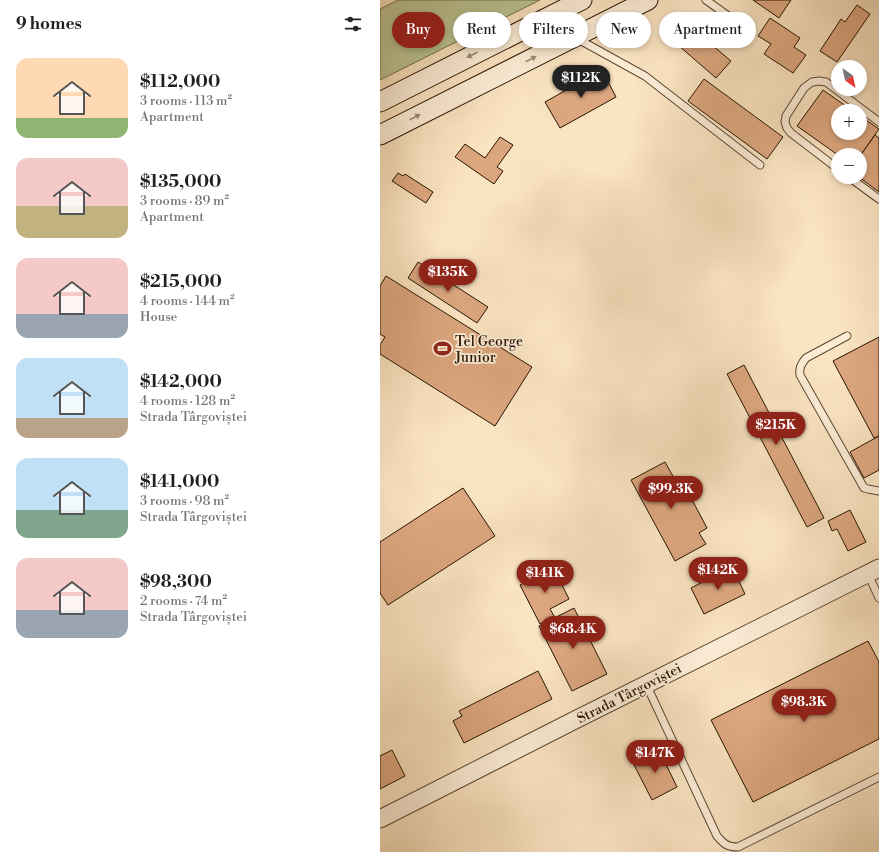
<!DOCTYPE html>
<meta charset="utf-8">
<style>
:root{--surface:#fff;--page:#f2f2f2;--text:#202124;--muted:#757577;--accent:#8f2418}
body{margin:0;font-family:"Libre Bodoni",serif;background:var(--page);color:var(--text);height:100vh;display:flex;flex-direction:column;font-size:15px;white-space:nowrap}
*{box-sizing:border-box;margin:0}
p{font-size:13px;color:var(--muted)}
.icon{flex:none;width:22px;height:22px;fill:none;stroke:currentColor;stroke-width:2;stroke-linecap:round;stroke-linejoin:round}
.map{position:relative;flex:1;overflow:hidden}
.side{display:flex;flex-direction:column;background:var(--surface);width:380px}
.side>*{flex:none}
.top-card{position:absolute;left:12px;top:12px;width:380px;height:36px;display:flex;gap:8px}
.needle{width:26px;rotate:147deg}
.fabs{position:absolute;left:451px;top:60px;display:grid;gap:8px}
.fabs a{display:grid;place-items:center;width:36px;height:36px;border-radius:50%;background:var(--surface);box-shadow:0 2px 6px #0003;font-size:20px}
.price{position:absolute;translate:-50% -34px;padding:0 9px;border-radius:14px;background:var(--accent);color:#fff;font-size:13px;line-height:26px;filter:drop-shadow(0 1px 2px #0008)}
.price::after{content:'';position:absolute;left:50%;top:24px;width:12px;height:9px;margin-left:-6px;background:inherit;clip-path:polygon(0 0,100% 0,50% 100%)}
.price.on{background:#222;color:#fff}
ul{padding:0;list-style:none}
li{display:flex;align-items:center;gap:12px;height:100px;padding:0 16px}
li span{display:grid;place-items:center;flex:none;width:112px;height:80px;border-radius:12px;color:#555}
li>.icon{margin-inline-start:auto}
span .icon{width:48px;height:48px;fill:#fffc;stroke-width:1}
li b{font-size:17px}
h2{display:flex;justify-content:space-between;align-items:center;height:48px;padding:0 16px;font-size:17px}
.tag{padding:0 14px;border-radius:18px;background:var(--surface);box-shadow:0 2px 6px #0003;font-size:14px;line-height:36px}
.tag.on{background:var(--accent);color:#fff}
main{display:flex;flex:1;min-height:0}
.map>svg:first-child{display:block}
.green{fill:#bcc595;stroke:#726c4c}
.building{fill:#dca77f;stroke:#271402}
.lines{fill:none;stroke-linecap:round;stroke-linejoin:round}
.service-casing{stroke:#5c4832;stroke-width:9}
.tertiary-casing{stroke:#5c4832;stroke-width:19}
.secondary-casing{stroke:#271402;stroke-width:21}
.service{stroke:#fcedd7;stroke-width:7}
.tertiary{stroke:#fcedd7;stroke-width:17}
.secondary{stroke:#fcedd7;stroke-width:19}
.oneway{fill:#9c8b77}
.labels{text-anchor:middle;stroke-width:3.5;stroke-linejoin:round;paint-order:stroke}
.poi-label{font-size:14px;fill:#271402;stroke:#fcedd7;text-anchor:start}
.street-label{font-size:14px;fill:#271402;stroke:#fcedd7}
</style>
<main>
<section class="side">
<h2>9 homes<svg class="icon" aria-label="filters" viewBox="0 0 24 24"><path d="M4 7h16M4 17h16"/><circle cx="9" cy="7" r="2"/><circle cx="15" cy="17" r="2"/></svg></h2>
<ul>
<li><span style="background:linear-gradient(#ffd9b3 75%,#8fb573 0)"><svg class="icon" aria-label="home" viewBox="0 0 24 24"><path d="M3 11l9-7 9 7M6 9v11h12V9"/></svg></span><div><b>$112,000</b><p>3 rooms · 113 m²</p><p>Apartment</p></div></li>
<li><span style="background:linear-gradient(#f6c9c9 60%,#c2b280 0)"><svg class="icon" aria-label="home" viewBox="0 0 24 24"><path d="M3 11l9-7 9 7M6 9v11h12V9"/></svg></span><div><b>$135,000</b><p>3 rooms · 89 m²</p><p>Apartment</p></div></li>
<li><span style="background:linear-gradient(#f6c9c9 70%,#9aa5b1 0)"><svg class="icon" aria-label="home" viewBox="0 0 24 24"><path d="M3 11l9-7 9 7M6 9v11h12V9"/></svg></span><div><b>$215,000</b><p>4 rooms · 144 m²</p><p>House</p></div></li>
<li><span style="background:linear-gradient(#bfe0f5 75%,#b9a48a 0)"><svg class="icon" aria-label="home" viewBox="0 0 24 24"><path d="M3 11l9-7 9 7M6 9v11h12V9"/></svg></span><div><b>$142,000</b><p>4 rooms · 128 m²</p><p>Strada Târgoviștei</p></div></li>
<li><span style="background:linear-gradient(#bfe0f5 65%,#7fa58c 0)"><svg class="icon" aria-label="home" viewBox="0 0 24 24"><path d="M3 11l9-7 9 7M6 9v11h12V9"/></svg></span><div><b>$141,000</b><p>3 rooms · 98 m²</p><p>Strada Târgoviștei</p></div></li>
<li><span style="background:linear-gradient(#f6c9c9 65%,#9aa5b1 0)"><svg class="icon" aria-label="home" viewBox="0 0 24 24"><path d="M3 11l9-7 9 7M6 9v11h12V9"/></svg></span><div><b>$98,300</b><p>2 rooms · 74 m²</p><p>Strada Târgoviștei</p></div></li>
</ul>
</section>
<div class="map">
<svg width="499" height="852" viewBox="0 0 499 852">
<rect width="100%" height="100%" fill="#fbe4c2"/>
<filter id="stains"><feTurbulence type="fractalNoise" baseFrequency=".005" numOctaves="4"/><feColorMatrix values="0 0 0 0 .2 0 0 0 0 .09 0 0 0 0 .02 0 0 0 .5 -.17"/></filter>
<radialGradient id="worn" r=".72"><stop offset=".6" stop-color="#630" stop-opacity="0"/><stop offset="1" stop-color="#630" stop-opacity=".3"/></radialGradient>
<polygon class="green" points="18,0 160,0 0,80 0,9"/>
<g class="building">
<polygon points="373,0 411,0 399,18"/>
<polygon points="477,5 490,14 457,62 440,51 461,19 465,22"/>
<polygon points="390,18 420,38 414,47 426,55 413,73 384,54 391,44 378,36"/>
<polygon points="313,29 351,61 336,78 298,45"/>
<polygon points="222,70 236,97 180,128 165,102"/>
<polygon points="324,79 403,137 387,159 308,101"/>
<polygon points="443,90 473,111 458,111 458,133 480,133 480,116 499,129 480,156 480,155 458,155 417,126"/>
<polygon points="495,135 499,138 499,192 479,177 480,177 480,156"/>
<polygon points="120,137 133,145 117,167 123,171 114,184 75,157 85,144 105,158"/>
<polygon points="18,173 23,176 25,174 53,192 46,203 12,181"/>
<polygon points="38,262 108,307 97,323 28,278"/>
<polygon points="6,276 152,367 115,426 0,354 0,345 5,337 0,334 0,286"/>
<polygon points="499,337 499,436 494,438 453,361"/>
<polygon points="364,365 444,518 427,527 347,374"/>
<polygon points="499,436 499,470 484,478 470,452"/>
<polygon points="285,462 295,480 300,477 327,528 319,533 326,544 295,561 251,480"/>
<polygon points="83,488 115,536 8,605 0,593 0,542"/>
<polygon points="470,510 486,542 468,551 457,529 452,531 448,521"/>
<polygon points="173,567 189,599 170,609 174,616 160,624 140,585"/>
<polygon points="352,567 365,594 324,614 311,588"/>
<polygon points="194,608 227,674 192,691 159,626"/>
<polygon points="488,641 499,662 499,739 373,802 331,720"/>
<polygon points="158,671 172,699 84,743 73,721 82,716 79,711"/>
<polygon points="278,748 297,787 272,800 252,761"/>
<polygon points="12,750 25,776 0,789 0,756"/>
</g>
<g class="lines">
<defs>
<g id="service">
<polyline points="326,0 351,18"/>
<polyline points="196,38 265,76 380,165"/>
<polyline points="458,169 411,133 407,128 405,122 406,116 424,88 432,82 439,81 446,82 499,122"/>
<polyline points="469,177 499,199"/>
<path d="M467,336l-41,22c-5,6 -7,10 -6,17l64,113 4,1 11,2"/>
<polyline points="488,574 499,598"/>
<path d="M266,684l71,152c7,8 10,11 21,11l141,-70"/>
</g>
<polyline id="tertiary" points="0,819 197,719 499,568"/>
<g id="secondary">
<polyline points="0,102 202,0"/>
<polyline points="0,135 268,0"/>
</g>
</defs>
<use href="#service" class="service-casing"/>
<use href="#tertiary" class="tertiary-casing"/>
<use href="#secondary" class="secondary-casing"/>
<use href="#service" class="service"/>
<use href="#tertiary" class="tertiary"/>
<use href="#secondary" class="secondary"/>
</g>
<defs><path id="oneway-solid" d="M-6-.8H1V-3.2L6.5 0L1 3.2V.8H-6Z"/></defs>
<g class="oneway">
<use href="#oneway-solid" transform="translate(92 55) rotate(153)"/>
<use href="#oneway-solid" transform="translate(151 59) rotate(-27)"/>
<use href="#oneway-solid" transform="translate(35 117) rotate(-27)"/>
</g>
<defs>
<symbol id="stadium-bare" viewBox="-9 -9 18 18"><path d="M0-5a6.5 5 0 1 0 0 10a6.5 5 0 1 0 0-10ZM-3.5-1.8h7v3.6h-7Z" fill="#8f2418" stroke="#fcedd7" stroke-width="2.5" paint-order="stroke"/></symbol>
</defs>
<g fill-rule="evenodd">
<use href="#stadium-bare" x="50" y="336" width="25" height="25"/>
</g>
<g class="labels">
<g class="poi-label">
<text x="75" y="346">Tel George<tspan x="75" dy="16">Junior</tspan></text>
</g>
<g class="street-label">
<text transform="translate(249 693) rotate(-27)" y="5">Strada Târgoviștei</text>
</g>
</g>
<rect width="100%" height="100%" filter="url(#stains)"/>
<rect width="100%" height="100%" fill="url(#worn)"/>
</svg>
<div class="fabs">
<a><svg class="needle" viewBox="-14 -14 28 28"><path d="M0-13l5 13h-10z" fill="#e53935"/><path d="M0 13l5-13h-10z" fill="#757577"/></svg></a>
<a>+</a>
<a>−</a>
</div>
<b class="price on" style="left:201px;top:99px">$112K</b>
<b class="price" style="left:68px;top:293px">$135K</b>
<b class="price" style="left:396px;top:446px">$215K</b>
<b class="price" style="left:291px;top:510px">$99.3K</b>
<b class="price" style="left:338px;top:591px">$142K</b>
<b class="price" style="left:165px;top:594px">$141K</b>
<b class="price" style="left:193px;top:650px">$68.4K</b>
<b class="price" style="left:424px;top:723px">$98.3K</b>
<b class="price" style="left:275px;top:774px">$147K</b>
<div class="top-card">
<a class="tag on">Buy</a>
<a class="tag">Rent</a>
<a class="tag">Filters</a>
<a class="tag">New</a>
<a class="tag">Apartment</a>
</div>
</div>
</main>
